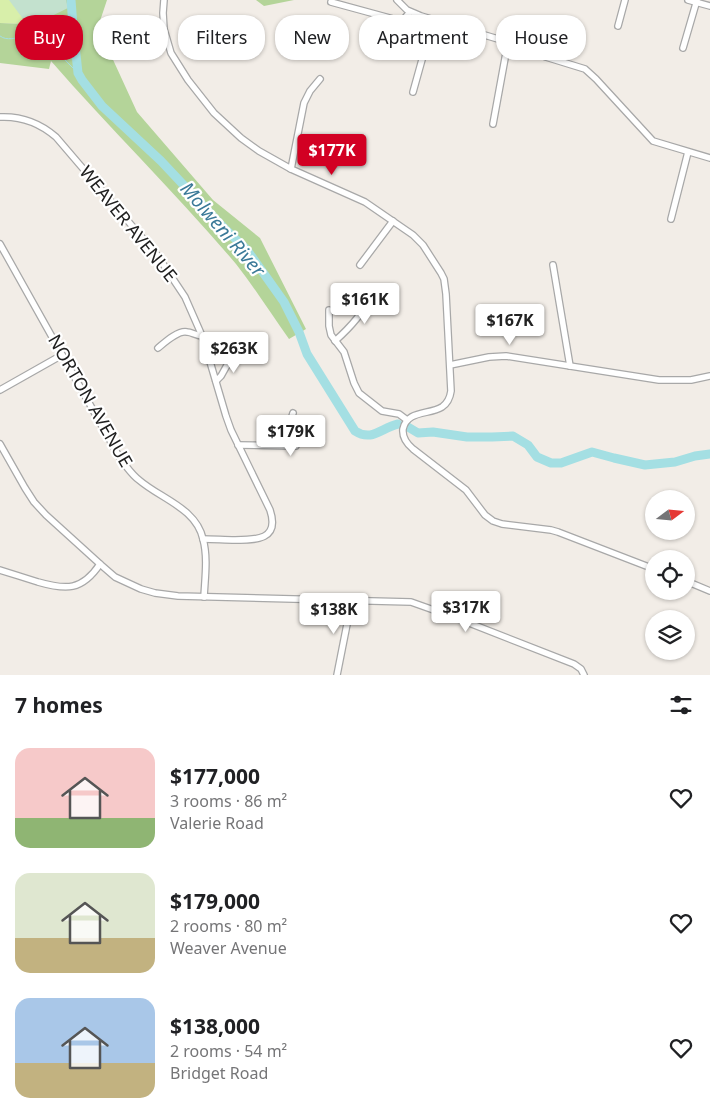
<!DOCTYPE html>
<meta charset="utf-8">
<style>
:root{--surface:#fff;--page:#f6f6f6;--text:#202124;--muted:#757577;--accent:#d20023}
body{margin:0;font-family:"Noto Sans",sans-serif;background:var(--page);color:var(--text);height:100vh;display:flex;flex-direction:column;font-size:19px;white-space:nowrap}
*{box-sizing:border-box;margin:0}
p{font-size:16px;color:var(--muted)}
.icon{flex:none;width:28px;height:28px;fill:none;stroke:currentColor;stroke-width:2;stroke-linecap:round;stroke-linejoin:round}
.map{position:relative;height:675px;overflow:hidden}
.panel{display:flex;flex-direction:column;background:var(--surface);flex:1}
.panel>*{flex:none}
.guide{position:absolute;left:15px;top:15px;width:680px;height:45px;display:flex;gap:10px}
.needle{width:32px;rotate:74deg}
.buttons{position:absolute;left:645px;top:490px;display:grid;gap:10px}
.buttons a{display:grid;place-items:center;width:50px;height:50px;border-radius:50%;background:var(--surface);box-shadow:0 1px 4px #0004;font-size:25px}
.price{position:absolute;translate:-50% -42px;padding:0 11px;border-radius:5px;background:#fff;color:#222;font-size:16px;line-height:32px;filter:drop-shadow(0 1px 2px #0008)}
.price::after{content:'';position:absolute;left:50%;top:30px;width:15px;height:11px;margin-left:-8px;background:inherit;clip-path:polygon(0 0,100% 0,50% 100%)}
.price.current{background:var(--accent);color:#fff}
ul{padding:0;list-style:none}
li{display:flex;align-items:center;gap:15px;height:125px;padding:0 15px}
li span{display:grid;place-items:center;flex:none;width:140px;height:100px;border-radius:15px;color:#555}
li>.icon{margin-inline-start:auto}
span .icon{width:60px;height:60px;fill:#fffc;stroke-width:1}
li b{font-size:21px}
h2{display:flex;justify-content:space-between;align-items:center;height:60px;padding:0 15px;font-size:21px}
.tag{padding:0 18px;border-radius:20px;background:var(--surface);box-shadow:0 1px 4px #0004;font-size:18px;line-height:45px}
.tag.current{background:var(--accent);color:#fff}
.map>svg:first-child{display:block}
.grass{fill:#d8efaa}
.forest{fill:#b4d499}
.wetland{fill:#c3e1ce}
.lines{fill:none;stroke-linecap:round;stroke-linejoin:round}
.stream{stroke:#a4dfe3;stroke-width:1}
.river{stroke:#a4dfe3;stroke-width:9}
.street-casing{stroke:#a8a8a8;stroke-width:8}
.street{stroke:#fff;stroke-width:5.5}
.labels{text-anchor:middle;stroke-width:4.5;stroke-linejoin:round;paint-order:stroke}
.street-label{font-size:18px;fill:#212121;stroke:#fff}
.water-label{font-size:19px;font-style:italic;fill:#3a7998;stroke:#fff}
</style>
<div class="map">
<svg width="710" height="675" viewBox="0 0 710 675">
<rect width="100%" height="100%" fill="#f2ede7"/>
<polygon class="grass" points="0,0 26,0 24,24 0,23"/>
<g class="forest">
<path d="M31,0h76l-9,27 39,85 76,88 47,38 46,91 -17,10c-18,-25 -34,-51 -53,-75 -59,-70 -125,-134 -185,-203l-2,8 -49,-6v-40l24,1z"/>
<polygon points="256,0 294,0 264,6"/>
</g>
<polygon class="wetland" points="9,0 66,0 68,8 29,27"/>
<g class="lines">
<path class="stream" d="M0,36c8,6 15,0 23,3l10,-6 10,4 11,9 12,15 12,12"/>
<g class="river">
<path d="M71,0l2,26 5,47 4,7 20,26 59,55 63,67 23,22 37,52 15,30 8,22 48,77c17,11 26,-3 43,-7"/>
<polyline points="408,427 418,433 433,432 467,437 492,437 513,436 528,445 537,457 551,463 561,463 592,452 614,458 645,465 675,462 695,456 710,454"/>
</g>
<defs>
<g id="street">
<path d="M164,0l-1,13 1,16 7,24 17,27 26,33 27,25 18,13 32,18 74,33 48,33 10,10 18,28 3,6 2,15 5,97c-1,7 -3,12 -9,16 -13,8 -35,3 -39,22 -1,9 4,15 10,20l53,41 19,25 8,6 9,3 49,6 7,2 96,37"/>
<polyline points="397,0 407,10 421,16 508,42 520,46 546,57 585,69 596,79 653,141 710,158"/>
<polyline points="688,0 710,6"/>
<polyline points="331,2 397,20 403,20 410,12"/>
<polyline points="618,26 625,0"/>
<polyline points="683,48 697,0"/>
<polyline points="413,92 433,20"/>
<path d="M0,117c22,-1 40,6 56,20l101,118 28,42 18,41 23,78 5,14 39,80c10,30 -14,30 -35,30 -10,0 -21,-1 -32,-1"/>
<polyline points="493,124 508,42"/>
<polyline points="291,169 304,103 310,91 320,79"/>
<polyline points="671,219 688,152"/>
<path d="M0,244l121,216c6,7 11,15 18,20 22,19 57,28 64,59 5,18 2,39 1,58"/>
<polyline points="360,265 393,221"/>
<polyline points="553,265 570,366"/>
<polyline points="329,310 329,326 331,335 344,352 354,383 359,393 382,411 399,414 407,420"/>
<path d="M335,341c18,-16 27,-28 40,-49"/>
<path d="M158,348c6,-5 20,-18 29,-16 5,0 9,4 16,4"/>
<polyline points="450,365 489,357 506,356 659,380 691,380 710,376"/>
<polyline points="216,381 221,376 235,351"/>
<polyline points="0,390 62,355"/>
<polyline points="0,444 25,488 34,502 46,515 100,564 115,577 141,589 155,593 178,596 411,602 459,619 574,664 581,669 584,675"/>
<path d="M238,445l58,1c4,-10 -9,-18 -3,-33"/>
<path d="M0,570c13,4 25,8 38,12 28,8 44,9 62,-18"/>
<polyline points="686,581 710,591"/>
<polyline points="337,675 352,599"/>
</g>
</defs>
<use href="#street" class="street-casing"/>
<use href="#street" class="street"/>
</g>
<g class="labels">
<g class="street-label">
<text transform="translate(128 224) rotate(51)" y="6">WEAVER AVENUE</text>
<text transform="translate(90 401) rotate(60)" y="6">NORTON AVENUE</text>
</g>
<g class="water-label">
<text transform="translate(223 229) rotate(49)" y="7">Molweni River</text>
</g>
</g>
</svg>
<div class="buttons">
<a><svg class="needle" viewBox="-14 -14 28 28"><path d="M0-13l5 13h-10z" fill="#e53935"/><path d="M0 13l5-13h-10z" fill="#757577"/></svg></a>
<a><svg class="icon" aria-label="locate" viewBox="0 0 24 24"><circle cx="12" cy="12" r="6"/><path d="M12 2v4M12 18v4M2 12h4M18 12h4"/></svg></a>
<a><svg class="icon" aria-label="layers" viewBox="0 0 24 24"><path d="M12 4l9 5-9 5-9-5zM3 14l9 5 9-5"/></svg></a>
</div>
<b class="price current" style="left:332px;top:176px">$177K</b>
<b class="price" style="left:365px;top:325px">$161K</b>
<b class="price" style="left:510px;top:346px">$167K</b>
<b class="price" style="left:234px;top:374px">$263K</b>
<b class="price" style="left:291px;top:457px">$179K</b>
<b class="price" style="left:466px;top:633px">$317K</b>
<b class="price" style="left:334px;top:635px">$138K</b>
<div class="guide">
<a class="tag current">Buy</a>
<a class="tag">Rent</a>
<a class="tag">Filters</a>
<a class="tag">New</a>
<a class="tag">Apartment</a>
<a class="tag">House</a>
</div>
</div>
<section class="panel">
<h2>7 homes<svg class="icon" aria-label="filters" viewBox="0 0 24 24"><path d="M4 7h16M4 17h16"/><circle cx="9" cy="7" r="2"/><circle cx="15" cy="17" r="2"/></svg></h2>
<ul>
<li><span style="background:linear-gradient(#f6c9c9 70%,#8fb573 0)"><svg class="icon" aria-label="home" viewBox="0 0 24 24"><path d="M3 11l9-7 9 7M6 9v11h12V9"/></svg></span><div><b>$177,000</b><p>3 rooms · 86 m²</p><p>Valerie Road</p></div><svg class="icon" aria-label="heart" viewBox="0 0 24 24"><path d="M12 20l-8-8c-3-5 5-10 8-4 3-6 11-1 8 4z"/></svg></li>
<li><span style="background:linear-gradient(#dfe7d0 65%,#c2b280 0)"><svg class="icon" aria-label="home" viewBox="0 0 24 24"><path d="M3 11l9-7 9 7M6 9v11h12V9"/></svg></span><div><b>$179,000</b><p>2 rooms · 80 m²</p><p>Weaver Avenue</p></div><svg class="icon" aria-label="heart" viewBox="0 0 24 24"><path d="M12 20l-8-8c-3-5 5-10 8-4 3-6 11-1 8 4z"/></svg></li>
<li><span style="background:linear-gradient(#a9c7e8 65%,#c2b280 0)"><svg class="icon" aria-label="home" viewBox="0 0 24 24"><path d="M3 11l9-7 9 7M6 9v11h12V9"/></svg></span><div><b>$138,000</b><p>2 rooms · 54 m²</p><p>Bridget Road</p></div><svg class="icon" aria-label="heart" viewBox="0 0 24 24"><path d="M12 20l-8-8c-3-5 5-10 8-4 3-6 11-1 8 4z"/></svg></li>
</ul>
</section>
